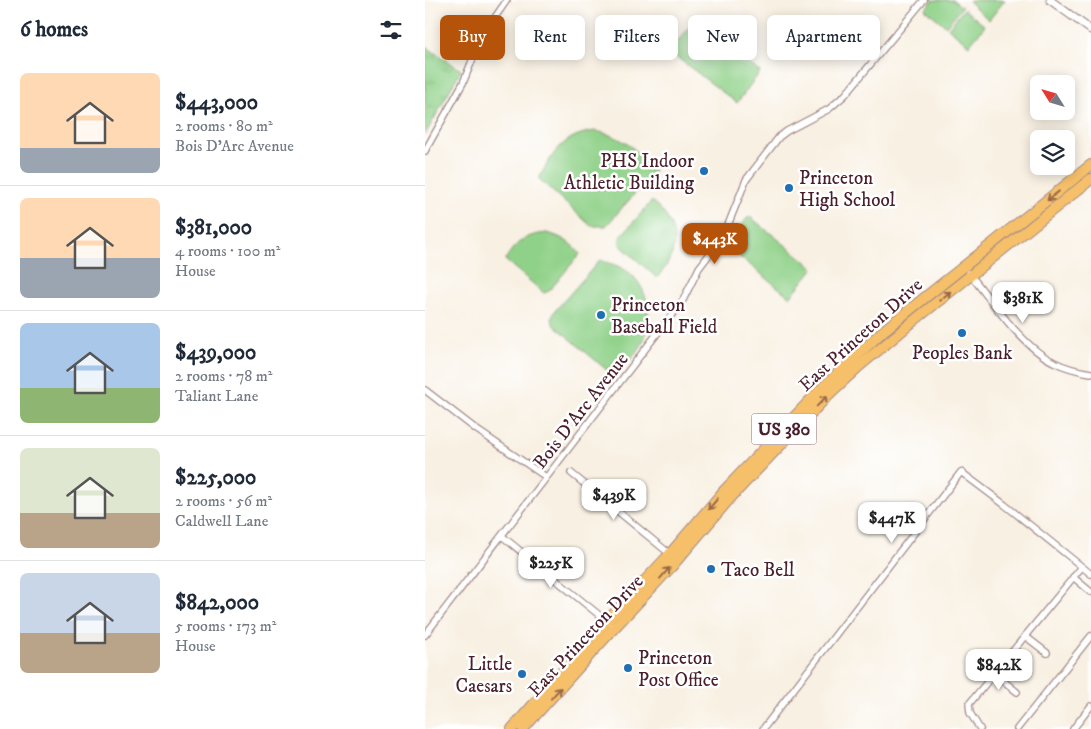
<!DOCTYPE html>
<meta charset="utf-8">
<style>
:root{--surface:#fff;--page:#f2f2f3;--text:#1f2937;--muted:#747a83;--line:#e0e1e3;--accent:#b45309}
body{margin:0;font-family:"IM FELL DW Pica",serif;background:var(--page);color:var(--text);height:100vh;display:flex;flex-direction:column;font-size:19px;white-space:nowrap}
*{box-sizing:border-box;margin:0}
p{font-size:16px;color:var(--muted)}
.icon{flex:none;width:28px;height:28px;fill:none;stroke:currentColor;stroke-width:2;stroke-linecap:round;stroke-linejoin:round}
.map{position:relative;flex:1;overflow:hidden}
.sheet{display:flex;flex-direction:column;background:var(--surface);width:425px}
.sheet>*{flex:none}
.hud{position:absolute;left:15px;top:15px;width:475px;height:45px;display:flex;gap:10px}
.needle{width:32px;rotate:307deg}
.fabs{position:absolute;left:605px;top:75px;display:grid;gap:10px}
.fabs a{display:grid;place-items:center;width:45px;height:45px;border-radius:8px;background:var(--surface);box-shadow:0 2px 12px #0003;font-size:25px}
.price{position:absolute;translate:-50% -42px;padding:0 11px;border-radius:10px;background:#fff;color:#222;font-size:16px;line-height:32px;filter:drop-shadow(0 1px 2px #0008)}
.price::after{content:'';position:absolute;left:50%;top:30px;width:15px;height:11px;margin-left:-8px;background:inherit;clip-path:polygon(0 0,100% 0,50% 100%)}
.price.selected{background:var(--accent);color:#fff}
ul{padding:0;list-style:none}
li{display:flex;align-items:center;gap:15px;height:125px;padding:0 20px}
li+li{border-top:1px solid var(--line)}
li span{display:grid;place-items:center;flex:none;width:140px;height:100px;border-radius:8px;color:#555}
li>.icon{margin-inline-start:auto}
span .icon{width:60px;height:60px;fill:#fffc;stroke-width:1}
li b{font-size:21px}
h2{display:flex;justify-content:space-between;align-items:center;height:60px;padding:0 20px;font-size:21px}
.chip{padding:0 18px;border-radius:8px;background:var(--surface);box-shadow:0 2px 12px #0003;font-size:18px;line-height:45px}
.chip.selected{background:var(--accent);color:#fff}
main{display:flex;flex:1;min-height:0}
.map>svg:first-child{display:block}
.grass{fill:url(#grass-tufts);stroke:#6d785a}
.park{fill:#90d189;stroke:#6d785a}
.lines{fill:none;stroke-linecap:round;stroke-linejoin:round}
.minor-casing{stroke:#a18886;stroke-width:8}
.tertiary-casing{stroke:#a18886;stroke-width:9}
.trunk-casing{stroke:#a18886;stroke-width:12}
.minor{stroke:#fff;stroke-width:5.5}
.tertiary{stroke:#fff;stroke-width:7}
.trunk{stroke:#f6c06b;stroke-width:10}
.oneway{stroke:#976748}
.poi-dot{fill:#1f6fb2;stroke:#fff;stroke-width:2}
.labels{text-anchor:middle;stroke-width:5;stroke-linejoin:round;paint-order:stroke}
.shield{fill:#fff;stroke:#80626b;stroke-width:1}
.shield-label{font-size:18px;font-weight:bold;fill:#4a1f2b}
.poi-label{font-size:19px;fill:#4a1f2b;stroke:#fff;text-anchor:start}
.street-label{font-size:19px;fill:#4a1f2b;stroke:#fff}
</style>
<main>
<section class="sheet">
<h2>6 homes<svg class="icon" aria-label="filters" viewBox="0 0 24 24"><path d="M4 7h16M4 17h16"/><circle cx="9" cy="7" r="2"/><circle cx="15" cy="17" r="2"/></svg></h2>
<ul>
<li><span style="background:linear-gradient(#ffd9b3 75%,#9aa5b1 0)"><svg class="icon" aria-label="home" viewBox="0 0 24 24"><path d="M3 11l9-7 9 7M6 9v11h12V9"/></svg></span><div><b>$443,000</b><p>2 rooms · 80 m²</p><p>Bois D'Arc Avenue</p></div></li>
<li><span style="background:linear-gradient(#ffd9b3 60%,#9aa5b1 0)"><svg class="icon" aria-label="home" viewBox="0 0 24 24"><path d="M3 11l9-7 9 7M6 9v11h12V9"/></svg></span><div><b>$381,000</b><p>4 rooms · 100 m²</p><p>House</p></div></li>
<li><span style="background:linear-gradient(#a9c7e8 65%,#8fb573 0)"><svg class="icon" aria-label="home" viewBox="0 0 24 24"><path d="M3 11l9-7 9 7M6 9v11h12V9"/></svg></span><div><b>$439,000</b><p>2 rooms · 78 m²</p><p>Taliant Lane</p></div></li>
<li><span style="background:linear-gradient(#dfe7d0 65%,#b9a48a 0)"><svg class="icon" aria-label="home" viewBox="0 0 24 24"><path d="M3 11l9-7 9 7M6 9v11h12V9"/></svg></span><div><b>$225,000</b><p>2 rooms · 56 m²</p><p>Caldwell Lane</p></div></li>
<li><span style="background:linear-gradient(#c9d6e8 60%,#b9a48a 0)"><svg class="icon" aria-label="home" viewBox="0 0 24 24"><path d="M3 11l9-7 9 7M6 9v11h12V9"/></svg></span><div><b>$842,000</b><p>5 rooms · 173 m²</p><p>House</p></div></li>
</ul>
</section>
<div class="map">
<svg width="666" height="729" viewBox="0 0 666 729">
<defs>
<pattern id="grass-tufts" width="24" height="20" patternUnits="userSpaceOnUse" patternTransform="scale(1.25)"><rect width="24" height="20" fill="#90d189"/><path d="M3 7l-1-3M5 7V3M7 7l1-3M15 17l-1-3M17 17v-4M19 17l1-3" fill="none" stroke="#7eb376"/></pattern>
</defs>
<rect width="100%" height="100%" fill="#fff"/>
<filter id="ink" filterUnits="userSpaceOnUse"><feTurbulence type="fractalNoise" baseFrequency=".02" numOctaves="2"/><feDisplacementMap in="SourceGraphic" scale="10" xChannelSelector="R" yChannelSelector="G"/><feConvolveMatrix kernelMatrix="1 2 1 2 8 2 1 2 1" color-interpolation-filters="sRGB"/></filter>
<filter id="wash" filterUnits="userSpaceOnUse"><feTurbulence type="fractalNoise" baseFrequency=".0096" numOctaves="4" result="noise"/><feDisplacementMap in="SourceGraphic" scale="20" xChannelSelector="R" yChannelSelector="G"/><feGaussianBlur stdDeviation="1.12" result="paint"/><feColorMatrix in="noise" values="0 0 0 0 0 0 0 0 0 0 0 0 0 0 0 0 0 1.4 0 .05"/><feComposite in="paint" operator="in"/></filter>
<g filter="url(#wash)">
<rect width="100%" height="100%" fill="#f8f0e2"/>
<polygon class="grass" points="0,46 36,70 0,135"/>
<g class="park">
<polygon points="508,0 528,0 537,7 521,26 500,9"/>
<polygon points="545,0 580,0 564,20 544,2"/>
<polygon points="539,9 560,26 544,45 523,28"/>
<polygon points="269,21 335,72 312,103 245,52"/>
<polygon points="193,36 200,37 209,42 196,56 193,56 183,40"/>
<path d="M171,131c29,7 40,17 58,41l-48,54h-15l-52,-47c13,-26 25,-45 57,-48z"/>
<path d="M227,201c28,24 29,50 5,77l-37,-33v-8z"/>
<polygon points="324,216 389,268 365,297 300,245"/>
<path d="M122,233c15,4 23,9 33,21l-31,37 -5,2 -39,-33c11,-19 21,-25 42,-27z"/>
<path d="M175,260c12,4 25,7 34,17 22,24 19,66 -8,86 -5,4 -11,6 -17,9l-56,-48 -1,-6 2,-6z"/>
</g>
</g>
<g filter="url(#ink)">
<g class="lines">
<defs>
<g id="minor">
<polyline points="0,151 38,83 57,36 82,0"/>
<path d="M544,273c22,27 54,75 85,89 12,6 24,9 37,11"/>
<polyline points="0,390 52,430 121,477"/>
<polyline points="146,473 245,554"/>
<polyline points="77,536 184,623"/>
<polyline points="648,577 666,592"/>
<polyline points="0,635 258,300 274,268 299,235 321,180 354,137 362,131 404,109 420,95 499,0"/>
<polyline points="600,636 622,653"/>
<polyline points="569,673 592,692"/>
<polyline points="338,729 536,472 580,505 666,574"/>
<polyline points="555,729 545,713 544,704 656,568"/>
<polyline points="592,729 666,636"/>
<polyline points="648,729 666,706"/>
</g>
<polyline id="tertiary" points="625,0 666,30"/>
<g id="trunk">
<polyline points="87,729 182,621 245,554 299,491 396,389 458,331 666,165"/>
<polyline points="98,729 189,628 246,567 306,497 406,392 432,368 491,319 666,179"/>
</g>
</defs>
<use href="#minor" class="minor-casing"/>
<use href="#tertiary" class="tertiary-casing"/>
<use href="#trunk" class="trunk-casing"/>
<use href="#minor" class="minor"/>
<use href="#tertiary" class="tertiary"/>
<use href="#trunk" class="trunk"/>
</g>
<defs><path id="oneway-shaft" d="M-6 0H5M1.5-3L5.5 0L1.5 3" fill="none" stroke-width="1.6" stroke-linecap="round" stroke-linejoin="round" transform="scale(1.25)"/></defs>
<g class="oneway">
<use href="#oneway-shaft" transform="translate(628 196) rotate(142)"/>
<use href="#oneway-shaft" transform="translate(520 296) rotate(-39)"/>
<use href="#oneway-shaft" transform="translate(397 401) rotate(-46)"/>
<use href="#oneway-shaft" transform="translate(288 504) rotate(130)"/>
<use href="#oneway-shaft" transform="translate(240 573) rotate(-48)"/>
<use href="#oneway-shaft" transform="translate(131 693) rotate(-48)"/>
</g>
</g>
<g class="poi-dot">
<circle cx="279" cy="171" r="5"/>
<circle cx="364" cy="188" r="5"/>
<circle cx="176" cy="315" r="5"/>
<circle cx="537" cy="333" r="5"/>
<circle cx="286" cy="569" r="5"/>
<circle cx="203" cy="668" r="5"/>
<circle cx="97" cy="674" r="5"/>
</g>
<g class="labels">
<rect class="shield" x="326.5" y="413.5" width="65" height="31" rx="4"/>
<g class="shield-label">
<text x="359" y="435">US 380</text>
</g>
<g class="poi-label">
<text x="269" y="167" text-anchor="end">PHS Indoor<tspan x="269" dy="22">Athletic Building</tspan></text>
<text x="374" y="184">Princeton<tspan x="374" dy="22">High School</tspan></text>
<text x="186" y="311">Princeton<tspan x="186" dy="22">Baseball Field</tspan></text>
<text x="537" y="359" text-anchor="middle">Peoples Bank</text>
<text x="296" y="576">Taco Bell</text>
<text x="213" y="664">Princeton<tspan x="213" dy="22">Post Office</tspan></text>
<text x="87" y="670" text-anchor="end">Little<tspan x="87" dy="22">Caesars</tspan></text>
</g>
<g class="street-label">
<text transform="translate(435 334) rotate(-42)" y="7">East Princeton Drive</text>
<text transform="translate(155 410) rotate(-52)" y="7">Bois D'Arc Avenue</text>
<text transform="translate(160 635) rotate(-47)" y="7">East Princeton Drive</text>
</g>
</g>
</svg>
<div class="fabs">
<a><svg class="needle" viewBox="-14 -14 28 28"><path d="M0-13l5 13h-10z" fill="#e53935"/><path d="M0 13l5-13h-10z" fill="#747a83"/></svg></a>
<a><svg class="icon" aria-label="layers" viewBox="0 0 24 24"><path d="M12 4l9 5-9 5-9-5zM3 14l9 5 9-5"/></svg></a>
</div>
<b class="price selected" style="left:290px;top:265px">$443K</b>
<b class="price" style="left:598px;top:324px">$381K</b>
<b class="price" style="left:189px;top:521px">$439K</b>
<b class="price" style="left:467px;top:544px">$447K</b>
<b class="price" style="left:126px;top:589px">$225K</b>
<b class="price" style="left:574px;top:691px">$842K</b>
<div class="hud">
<a class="chip selected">Buy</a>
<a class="chip">Rent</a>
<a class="chip">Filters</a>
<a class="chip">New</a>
<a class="chip">Apartment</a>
</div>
</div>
</main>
